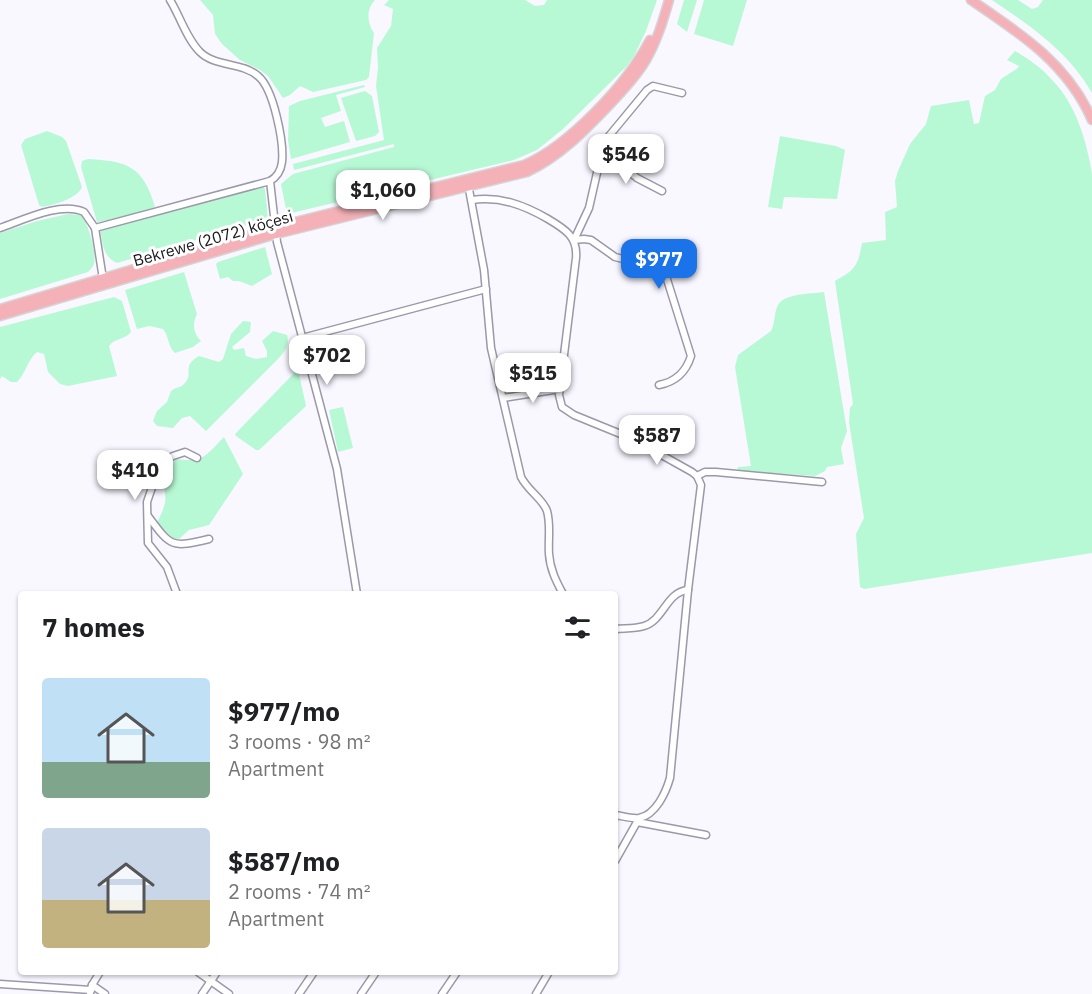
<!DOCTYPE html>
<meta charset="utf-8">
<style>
:root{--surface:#fff;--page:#f2f2f2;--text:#202124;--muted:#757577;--accent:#1a73e8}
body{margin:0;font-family:"IBM Plex Sans",sans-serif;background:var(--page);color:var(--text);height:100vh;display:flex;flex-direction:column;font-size:22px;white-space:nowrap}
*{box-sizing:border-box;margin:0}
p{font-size:20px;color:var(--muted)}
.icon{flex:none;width:33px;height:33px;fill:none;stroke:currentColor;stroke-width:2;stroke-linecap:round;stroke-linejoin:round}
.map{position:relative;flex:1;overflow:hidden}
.side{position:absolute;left:18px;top:591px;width:600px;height:384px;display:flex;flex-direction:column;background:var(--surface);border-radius:6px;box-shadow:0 2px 4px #0004}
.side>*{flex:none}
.price{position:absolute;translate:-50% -51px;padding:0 14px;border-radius:12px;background:#fff;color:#222;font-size:20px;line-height:39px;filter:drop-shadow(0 2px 3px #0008)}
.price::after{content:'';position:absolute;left:50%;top:36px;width:18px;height:14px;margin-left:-9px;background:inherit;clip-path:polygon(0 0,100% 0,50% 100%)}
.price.current{background:var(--accent);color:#fff}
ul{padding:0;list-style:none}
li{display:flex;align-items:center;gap:18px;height:150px;padding:0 24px}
li span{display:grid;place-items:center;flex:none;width:168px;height:120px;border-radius:6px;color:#555}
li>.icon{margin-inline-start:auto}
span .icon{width:72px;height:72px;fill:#fffc;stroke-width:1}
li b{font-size:26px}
h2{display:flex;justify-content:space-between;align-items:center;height:72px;padding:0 24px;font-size:26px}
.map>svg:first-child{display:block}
.green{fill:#b8f9d5}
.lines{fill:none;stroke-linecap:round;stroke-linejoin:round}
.minor-casing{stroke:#9c98aa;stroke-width:9}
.major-casing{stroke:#d5d5d6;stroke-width:11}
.minor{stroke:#fff;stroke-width:6}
.major{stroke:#f4b2b8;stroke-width:8}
.labels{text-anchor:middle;stroke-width:6;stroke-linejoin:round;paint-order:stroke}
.street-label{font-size:16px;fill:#18171d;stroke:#fff}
</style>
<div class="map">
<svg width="1092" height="994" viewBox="0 0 1092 994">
<rect width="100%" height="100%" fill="#f9f7ff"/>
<g class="green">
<path d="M200,0h175c-9,9 -8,23 -1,33l-5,44 -3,3 -53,12 -13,-6 -10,9 -7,3 -15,-22 -8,-6 -20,-10 -18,-16 -7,-10 -2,-19z"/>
<polygon points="389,0 525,0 535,6 544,5 547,0 657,0 646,31 634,56 626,67 563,129 537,150 514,160 287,214 281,184 293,174 394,147 394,144 294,170 293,164 384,140 376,86 378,68 377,48 391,26 393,9 384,5"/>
<polygon points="684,0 697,0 687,32 677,24"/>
<polygon points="704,0 747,0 733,46 694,34"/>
<path d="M992,0h26l14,9 6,-2 5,-7h49v93c-24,-42 -60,-66 -100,-93z"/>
<path d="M1015,51c13,8 27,17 37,29 24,24 35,62 40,94v379l-228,36 -4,-2 -4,-53 8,-16 -15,-96 1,-14 3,-4 -18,-123c20,-11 23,-15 27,-38l24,-3 -1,-28 12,-5 -2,-26 3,-10 12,-27 16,-20 5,-18 38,-6 5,24 5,-1 6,-27 10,-6 6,-11 17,-11 1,-2 -12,-6z"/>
<polygon points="364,85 365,87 336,95 341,111 321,118 325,127 344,121 350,142 291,159 288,140 289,106 300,101"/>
<polygon points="365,91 372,96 379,132 375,136 356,141 341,98"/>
<path d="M47,131l15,6 4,4 16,46c-5,12 -29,18 -40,20l-3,-2 -18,-60 4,-6z"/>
<polygon points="780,136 836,146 845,150 837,199 784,197 782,209 768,207"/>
<path d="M88,159c39,2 55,7 67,48l-34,11 -24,4 -16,-55 1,-6z"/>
<path d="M261,185l4,4 3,30 -151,44c-14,-6 -14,-19 -17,-33l3,-1z"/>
<path d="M68,214l13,1c7,8 16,38 13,49 -1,3 -4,6 -6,8l-88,27v-66l37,-12z"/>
<polygon points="265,247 272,274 252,286 239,281 233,281 228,277 220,279 216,264 218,262"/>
<path d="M184,272l13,42c-5,10 -4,19 4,27l-8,6 -18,6c-7,-6 -6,-17 -12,-24l-14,-3 -12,3 -12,-39z"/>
<path d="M824,292l23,139 -6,17 3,16 -17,3 -2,4 -10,5 -78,-5 1,-4 13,-1 -16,-99 3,-12 33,-24c4,-8 3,-16 6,-24 5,-14 34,-13 47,-15z"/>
<path d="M114,297l8,4 9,31c-6,8 -17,6 -22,14l8,30 -49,10 -8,-2 -12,-12 -4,-18 -7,-2c-9,7 -11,21 -20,30h-6l-9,-6 -2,3v-52z"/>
<path d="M243,321l8,1 -1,10 -18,15 2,3 10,-2 2,8 10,3 11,-2v-6l-5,-10 11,-10 14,4c3,11 -2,17 -10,25l-71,71 -16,-15 -8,2 -9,10 -16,-2 -4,-5 4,-10 10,-9 4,-11c5,-4 9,-3 13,-7 11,-11 -4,-17 15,-28l20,6 4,-3 8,-25z"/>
<polygon points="298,369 306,406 259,450 256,450 236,436 235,434"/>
<polygon points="343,407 353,448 338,452 329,410"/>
<path d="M224,437l19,37 -34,51 -20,5 -10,9 -6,-1 -16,-15c4,-10 10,-18 8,-29 -1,-9 -4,-15 -3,-24l15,-11c27,4 29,-4 47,-22z"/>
</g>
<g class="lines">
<defs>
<g id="minor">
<polyline points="600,154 615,160 637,178 662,191"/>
<polyline points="270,181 277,242 337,469 357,594"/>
<path d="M468,184l16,86 7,78 30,129c7,14 22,22 26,34 4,14 1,29 2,43 1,15 7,27 14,40"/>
<path d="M472,200c28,-4 52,5 76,19 17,10 30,18 28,39l-17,137 3,12 12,8 59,24 59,33 5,4 4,9 -13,105 -18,188c-4,14 -14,37 -31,40 -8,1 -16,-2 -24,-3"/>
<path d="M0,228c23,-8 61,-27 84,-16l11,16 175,-47c7,-4 11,-11 12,-19 2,-19 -8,-73 -24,-86 -16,-14 -43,-9 -58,-24 -14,-14 -20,-36 -30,-52"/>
<polyline points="95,228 103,279"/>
<path d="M574,240l10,-1 7,1 24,17 44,11 6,5 26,83c-5,16 -16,26 -32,29"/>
<polyline points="574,240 589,208 604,142 647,90 653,86 682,93"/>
<polyline points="302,338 486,289"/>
<polyline points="503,398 560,389"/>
<polyline points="697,476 705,472 716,472 822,482"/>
<path d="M148,516c23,31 23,32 61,23"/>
<polyline points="177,594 167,567 148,543 147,502 160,464 173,456 185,452 197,458"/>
<path d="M615,629c9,-1 20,0 29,-3 20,-6 22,-34 44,-36"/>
<polyline points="615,861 637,822 706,835"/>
<polyline points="198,972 229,994"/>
<polyline points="0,984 91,990"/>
<polyline points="92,985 105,994"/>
<polyline points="90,993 92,985 100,972"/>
<polyline points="202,994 217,972"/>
<polyline points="299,994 314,972"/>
<polyline points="361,994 376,972"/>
<polyline points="442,994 457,972"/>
<polyline points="536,994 549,972"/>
</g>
<g id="major">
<path d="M971,0c49,33 97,64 121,120"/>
<path d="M0,309l275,-82 249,-62c45,-19 103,-81 126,-125"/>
<path d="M0,316l276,-82 251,-62c36,-17 61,-45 88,-73 11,-12 23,-25 31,-39 11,-19 17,-39 23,-60"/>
</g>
</defs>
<use href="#minor" class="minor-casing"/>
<use href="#major" class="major-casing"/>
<use href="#minor" class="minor"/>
<use href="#major" class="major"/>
</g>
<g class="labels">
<g class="street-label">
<text transform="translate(213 238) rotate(-16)" y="6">Bekrewe (2072) köçesi</text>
</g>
</g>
</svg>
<b class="price" style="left:626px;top:185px">$546</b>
<b class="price" style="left:383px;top:221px">$1,060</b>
<b class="price current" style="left:659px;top:290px">$977</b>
<b class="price" style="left:327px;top:386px">$702</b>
<b class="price" style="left:533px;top:404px">$515</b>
<b class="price" style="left:657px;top:466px">$587</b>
<b class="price" style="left:135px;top:501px">$410</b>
<section class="side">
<h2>7 homes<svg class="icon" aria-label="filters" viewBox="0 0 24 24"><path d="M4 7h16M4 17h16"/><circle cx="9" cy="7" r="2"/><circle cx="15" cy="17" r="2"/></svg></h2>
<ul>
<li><span style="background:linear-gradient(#bfe0f5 70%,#7fa58c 0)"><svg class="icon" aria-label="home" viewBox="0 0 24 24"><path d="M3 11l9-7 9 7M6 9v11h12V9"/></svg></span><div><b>$977/mo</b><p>3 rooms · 98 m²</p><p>Apartment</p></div></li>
<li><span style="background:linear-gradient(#c9d6e8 60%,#c2b280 0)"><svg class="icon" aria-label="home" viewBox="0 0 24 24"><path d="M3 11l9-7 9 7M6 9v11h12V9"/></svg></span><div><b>$587/mo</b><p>2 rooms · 74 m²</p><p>Apartment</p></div></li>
</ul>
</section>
</div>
